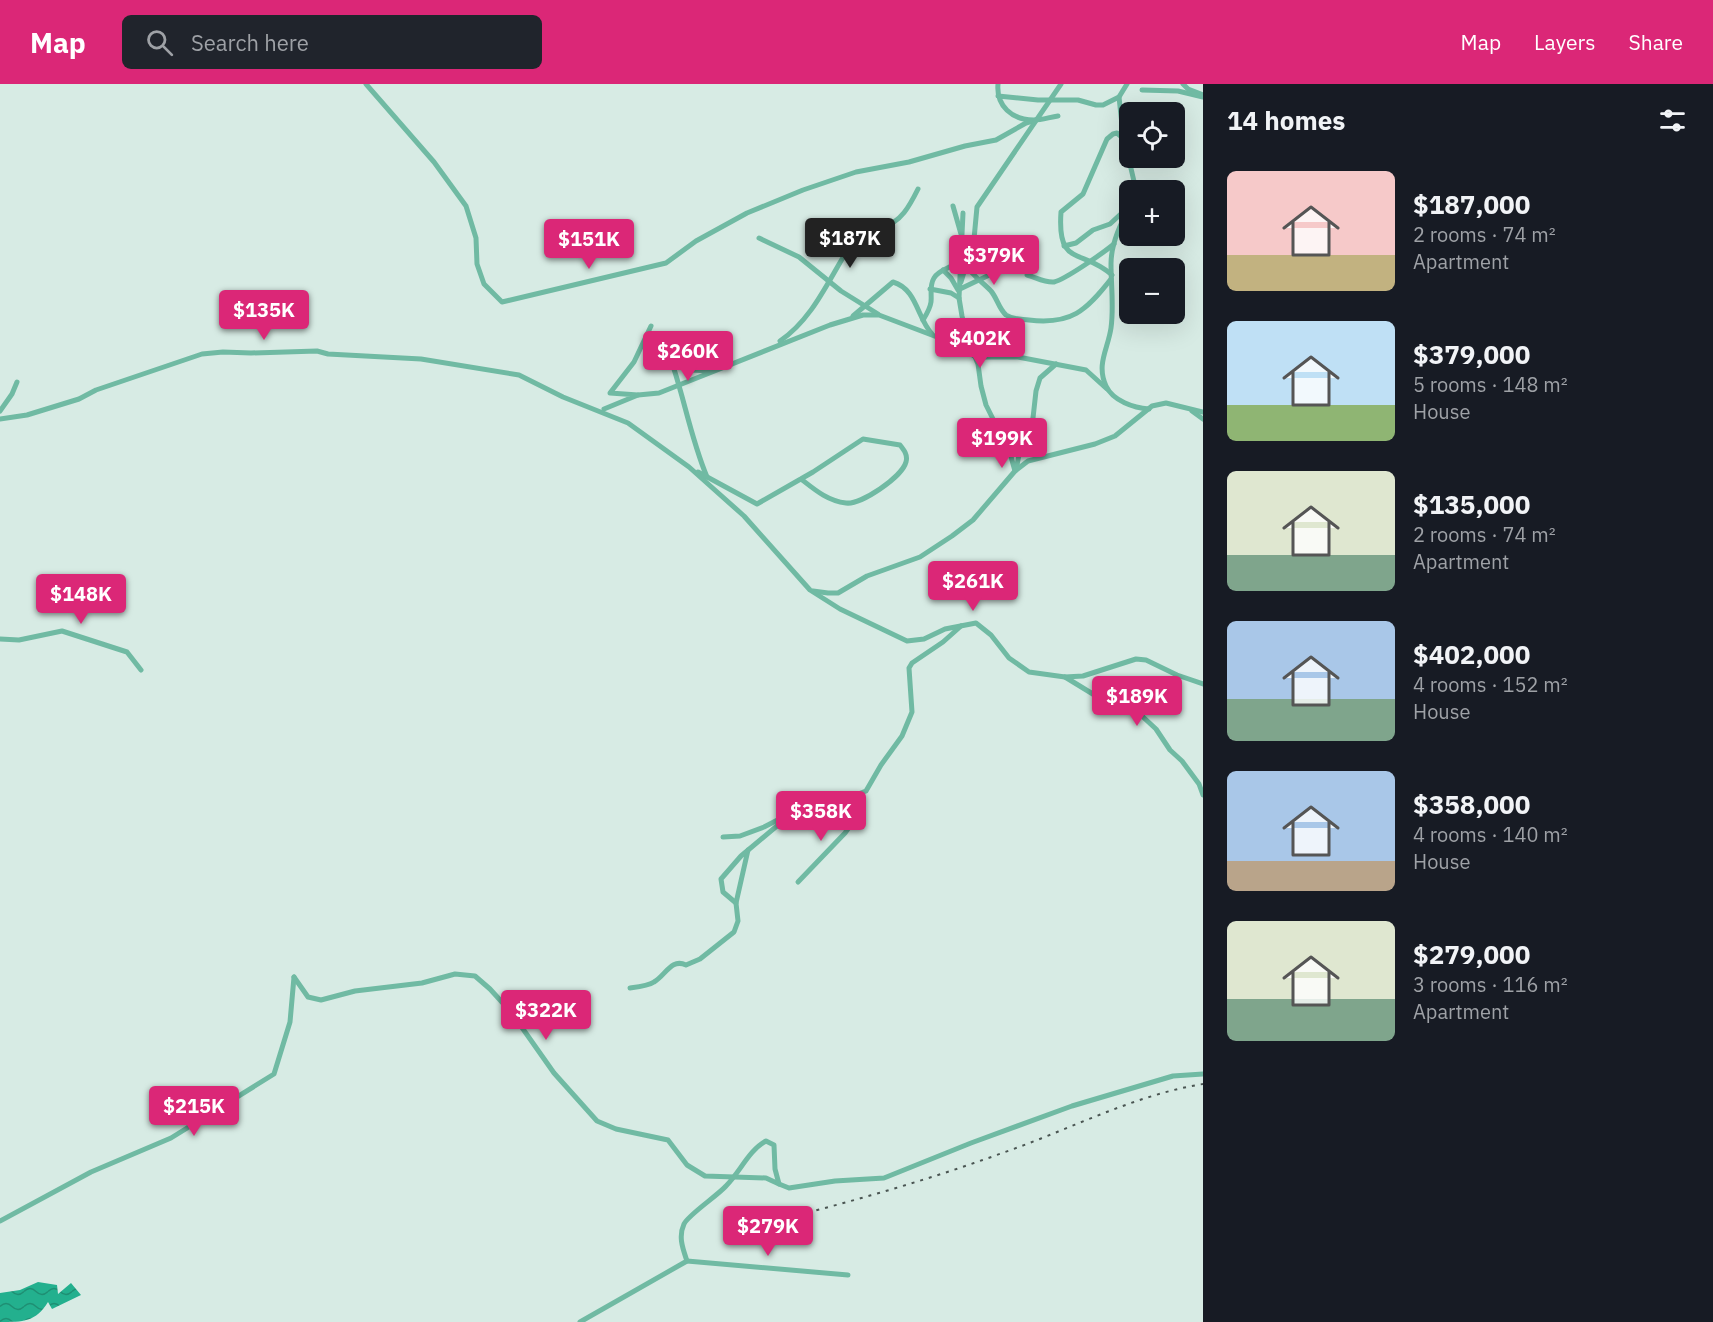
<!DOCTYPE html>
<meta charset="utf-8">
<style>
:root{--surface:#171b24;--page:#20242c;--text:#f1f3f6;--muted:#9ea1a6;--accent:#db2777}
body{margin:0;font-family:"IBM Plex Sans",sans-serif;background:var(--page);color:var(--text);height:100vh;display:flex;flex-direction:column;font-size:22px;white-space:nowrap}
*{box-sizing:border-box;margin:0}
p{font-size:20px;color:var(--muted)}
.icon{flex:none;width:33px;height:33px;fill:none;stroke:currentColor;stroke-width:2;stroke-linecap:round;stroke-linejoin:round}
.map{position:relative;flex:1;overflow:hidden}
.side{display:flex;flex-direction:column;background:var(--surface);width:510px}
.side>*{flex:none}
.controls{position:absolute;left:1119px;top:18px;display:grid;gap:12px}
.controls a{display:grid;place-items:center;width:66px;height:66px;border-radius:9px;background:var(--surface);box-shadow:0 6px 24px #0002;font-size:30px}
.price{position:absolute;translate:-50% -51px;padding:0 14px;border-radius:6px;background:var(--accent);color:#fff;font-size:20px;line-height:39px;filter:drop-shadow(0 2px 3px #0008)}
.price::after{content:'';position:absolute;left:50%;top:36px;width:18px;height:14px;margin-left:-9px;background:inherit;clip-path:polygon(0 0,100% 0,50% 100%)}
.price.current{background:#222;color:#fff}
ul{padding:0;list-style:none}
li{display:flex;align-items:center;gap:18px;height:150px;padding:0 24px}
li span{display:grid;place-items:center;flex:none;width:168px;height:120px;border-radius:9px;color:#555}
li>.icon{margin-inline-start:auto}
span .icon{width:72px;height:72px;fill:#fffc;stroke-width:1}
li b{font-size:26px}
h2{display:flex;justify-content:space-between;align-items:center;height:72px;padding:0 24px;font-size:26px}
header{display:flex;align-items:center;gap:36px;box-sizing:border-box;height:84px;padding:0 30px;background:var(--accent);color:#fff}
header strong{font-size:28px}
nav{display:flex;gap:33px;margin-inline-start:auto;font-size:21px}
.search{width:420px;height:54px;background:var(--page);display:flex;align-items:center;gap:15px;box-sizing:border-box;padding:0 21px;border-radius:9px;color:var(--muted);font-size:22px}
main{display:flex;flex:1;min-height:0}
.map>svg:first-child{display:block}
.water{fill:url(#water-waves)}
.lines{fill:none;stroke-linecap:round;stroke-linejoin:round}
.minor{stroke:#70baa3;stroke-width:5}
.rail{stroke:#4a5552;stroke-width:2;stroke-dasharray:3 6;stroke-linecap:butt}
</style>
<header>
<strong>Map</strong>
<div class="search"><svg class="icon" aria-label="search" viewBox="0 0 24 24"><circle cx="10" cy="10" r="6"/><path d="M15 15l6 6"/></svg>Search here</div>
<nav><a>Map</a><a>Layers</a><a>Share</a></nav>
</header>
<main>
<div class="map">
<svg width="1203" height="1238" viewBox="0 0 1203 1238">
<defs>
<pattern id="water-waves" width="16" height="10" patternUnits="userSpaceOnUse" patternTransform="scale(1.5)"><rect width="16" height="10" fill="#23b08e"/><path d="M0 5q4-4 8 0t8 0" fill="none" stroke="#1e8f73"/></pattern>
</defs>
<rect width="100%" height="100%" fill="#d7ebe4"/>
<path class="water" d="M38,1198l19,3 1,9 13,-11 10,12 -29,14 -4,-7c-12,20 -25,20 -48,20v-29l20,-3z"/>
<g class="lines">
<g class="minor">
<polyline points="366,0 434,78 466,122 476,154 477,180 484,200 502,218 666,179 696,157 747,129 803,106 856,88 909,78 965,62 996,56 1026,39 1036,36"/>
<path d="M998,0c-2,22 14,36 36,36 8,0 16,-3 24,-4"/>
<polyline points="1127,0 1119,13 1123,50 1136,106"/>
<polyline points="1183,0 1188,5 1201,10"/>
<polyline points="1142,6 1178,7 1203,13"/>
<polyline points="998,12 1038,16 1078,16 1096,21 1103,21 1119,13"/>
<polyline points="953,122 961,150"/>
<path d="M1130,123c-10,17 -19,37 -19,57 0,21 3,43 0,64 -3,21 -15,36 -5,58 7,15 28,22 43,23"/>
<polyline points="963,129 959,214 962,232 968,256 978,280 981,302 986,321 1010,369 1015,387"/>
<polyline points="759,154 799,173 841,207 878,230"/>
<polyline points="1064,162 1076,159 1093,146 1110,140 1124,127"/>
<path d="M965,180c7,11 17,18 26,27 6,7 8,18 15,24 8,5 14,4 23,5 42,5 57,-9 82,-41"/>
<polyline points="943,186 951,194 958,206"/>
<path d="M1027,191c8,2 18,8 27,7 12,-3 49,-29 60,-38"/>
<path d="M1112,191c-30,-27 -55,-7 -51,-63l22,-18 24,-55 6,-5 4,-1 7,6"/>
<polyline points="961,198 974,155 977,123 1061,0"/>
<polyline points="930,205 951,209 959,214"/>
<polyline points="960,205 1004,184 1010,177"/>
<path d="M853,232l40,-34c24,7 24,36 39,52"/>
<path d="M923,236c3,-5 7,-11 8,-18 1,-8 -2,-16 3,-24 6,-10 20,-9 26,-20"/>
<path d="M663,254c19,45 25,94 44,139"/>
<path d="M780,257c38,-26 52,-72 79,-108 7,-6 14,-4 23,-6 19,-4 28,-22 36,-38"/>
<polyline points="674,276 691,286 709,287"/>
<polyline points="638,311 659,309 830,241 863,231 879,231 937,253 963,265 976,273 1018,273 1086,286 1107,305"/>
<polyline points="604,325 638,311 610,309 634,278 651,242"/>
<polyline points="0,327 12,310 17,298"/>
<polyline points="1192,327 1203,335"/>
<polyline points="0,335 27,331 79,315 96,306 202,270 223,268 251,269 317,267 328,270 421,275 519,291 563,313 628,339 689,383 744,432 810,506 840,525 907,557 924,555 945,545 976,539 991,551 1009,574 1029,588 1065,593 1083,592 1136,575 1146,576 1177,591 1203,600"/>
<polyline points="1016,386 1021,361 1033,334 1036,307 1040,294 1056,280"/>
<path d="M698,388l59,32 56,-32 50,-33 37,6c4,5 8,10 6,17 -4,15 -45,43 -60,41 -18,-2 -31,-13 -45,-24"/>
<polyline points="813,507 828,509 838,509 867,492 920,473 952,452 973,436 1015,387 1028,377 1095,360 1115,352 1152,322 1166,319 1203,328"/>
<polyline points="0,555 19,556 62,547 127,568 141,586"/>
<polyline points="1065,593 1101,615 1129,620 1156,645 1170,666 1182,677 1199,700 1203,711"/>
<polyline points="723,753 740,752 764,743 795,727 820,716 843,716 866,707 881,681 902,652 912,628 909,584 912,579 943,558 961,542"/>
<polyline points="798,798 845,749 852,739 853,727 843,716"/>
<polyline points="736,819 748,766"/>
<polyline points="294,893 308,913 321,916 355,907 422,899 455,890 475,892 490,905 511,928 554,989 597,1037 616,1045 668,1056 687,1081 705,1092 766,1094 779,1100"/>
<path d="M630,904c8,-1 18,-2 24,-6 12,-7 17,-24 32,-17l14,-6 34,-27 4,-11 -2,-18 -13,-11 -2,-13 20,-23 43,-36"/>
<polyline points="0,1137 91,1088 171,1054 274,990 290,938 294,893"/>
<polyline points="687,1177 848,1191"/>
<path d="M580,1238l107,-61c-4,-12 -9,-24 -3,-37 4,-9 33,-28 42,-38 14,-14 23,-36 40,-45l8,4 1,24 4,15 10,4 46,-7 49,-3 87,-35 101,-37 101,-30 30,-2"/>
</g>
<path class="rail" d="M729,1148c93,-22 186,-47 276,-80 66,-23 129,-57 198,-68"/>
</g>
</svg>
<div class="controls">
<a><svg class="icon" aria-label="locate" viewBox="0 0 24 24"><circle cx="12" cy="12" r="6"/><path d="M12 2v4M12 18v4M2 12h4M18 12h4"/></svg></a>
<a>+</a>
<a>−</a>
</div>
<b class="price current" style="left:850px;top:185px">$187K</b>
<b class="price" style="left:589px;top:186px">$151K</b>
<b class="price" style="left:994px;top:202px">$379K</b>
<b class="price" style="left:264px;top:257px">$135K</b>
<b class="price" style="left:980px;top:285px">$402K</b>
<b class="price" style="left:688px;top:298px">$260K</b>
<b class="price" style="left:1002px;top:385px">$199K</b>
<b class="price" style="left:973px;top:528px">$261K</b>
<b class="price" style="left:81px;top:541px">$148K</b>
<b class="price" style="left:1137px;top:643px">$189K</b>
<b class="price" style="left:821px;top:758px">$358K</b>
<b class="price" style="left:546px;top:957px">$322K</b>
<b class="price" style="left:194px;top:1053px">$215K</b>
<b class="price" style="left:768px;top:1173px">$279K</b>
</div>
<section class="side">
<h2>14 homes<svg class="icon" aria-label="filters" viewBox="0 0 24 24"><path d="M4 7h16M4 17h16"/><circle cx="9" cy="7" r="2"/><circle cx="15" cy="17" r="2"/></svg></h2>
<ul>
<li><span style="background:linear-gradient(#f6c9c9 70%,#c2b280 0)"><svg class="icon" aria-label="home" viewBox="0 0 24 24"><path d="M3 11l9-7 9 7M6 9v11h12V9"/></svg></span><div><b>$187,000</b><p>2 rooms · 74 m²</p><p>Apartment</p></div></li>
<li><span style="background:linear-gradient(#bfe0f5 70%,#8fb573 0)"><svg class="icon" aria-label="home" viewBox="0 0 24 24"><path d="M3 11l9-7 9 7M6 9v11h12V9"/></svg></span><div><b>$379,000</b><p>5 rooms · 148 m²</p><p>House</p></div></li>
<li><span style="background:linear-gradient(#dfe7d0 70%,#7fa58c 0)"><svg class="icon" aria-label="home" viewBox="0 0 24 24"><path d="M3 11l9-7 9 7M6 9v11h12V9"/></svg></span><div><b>$135,000</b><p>2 rooms · 74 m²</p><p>Apartment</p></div></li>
<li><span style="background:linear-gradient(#a9c7e8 65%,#7fa58c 0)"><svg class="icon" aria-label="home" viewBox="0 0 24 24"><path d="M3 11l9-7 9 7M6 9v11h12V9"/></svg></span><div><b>$402,000</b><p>4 rooms · 152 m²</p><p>House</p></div></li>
<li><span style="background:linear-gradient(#a9c7e8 75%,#b9a48a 0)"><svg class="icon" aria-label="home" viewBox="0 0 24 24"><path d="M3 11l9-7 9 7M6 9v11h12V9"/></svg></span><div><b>$358,000</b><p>4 rooms · 140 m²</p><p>House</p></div></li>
<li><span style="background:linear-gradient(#dfe7d0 65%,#7fa58c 0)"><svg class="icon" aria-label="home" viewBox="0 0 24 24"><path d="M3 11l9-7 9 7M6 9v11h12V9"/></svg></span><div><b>$279,000</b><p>3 rooms · 116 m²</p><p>Apartment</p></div></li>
</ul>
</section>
</main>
